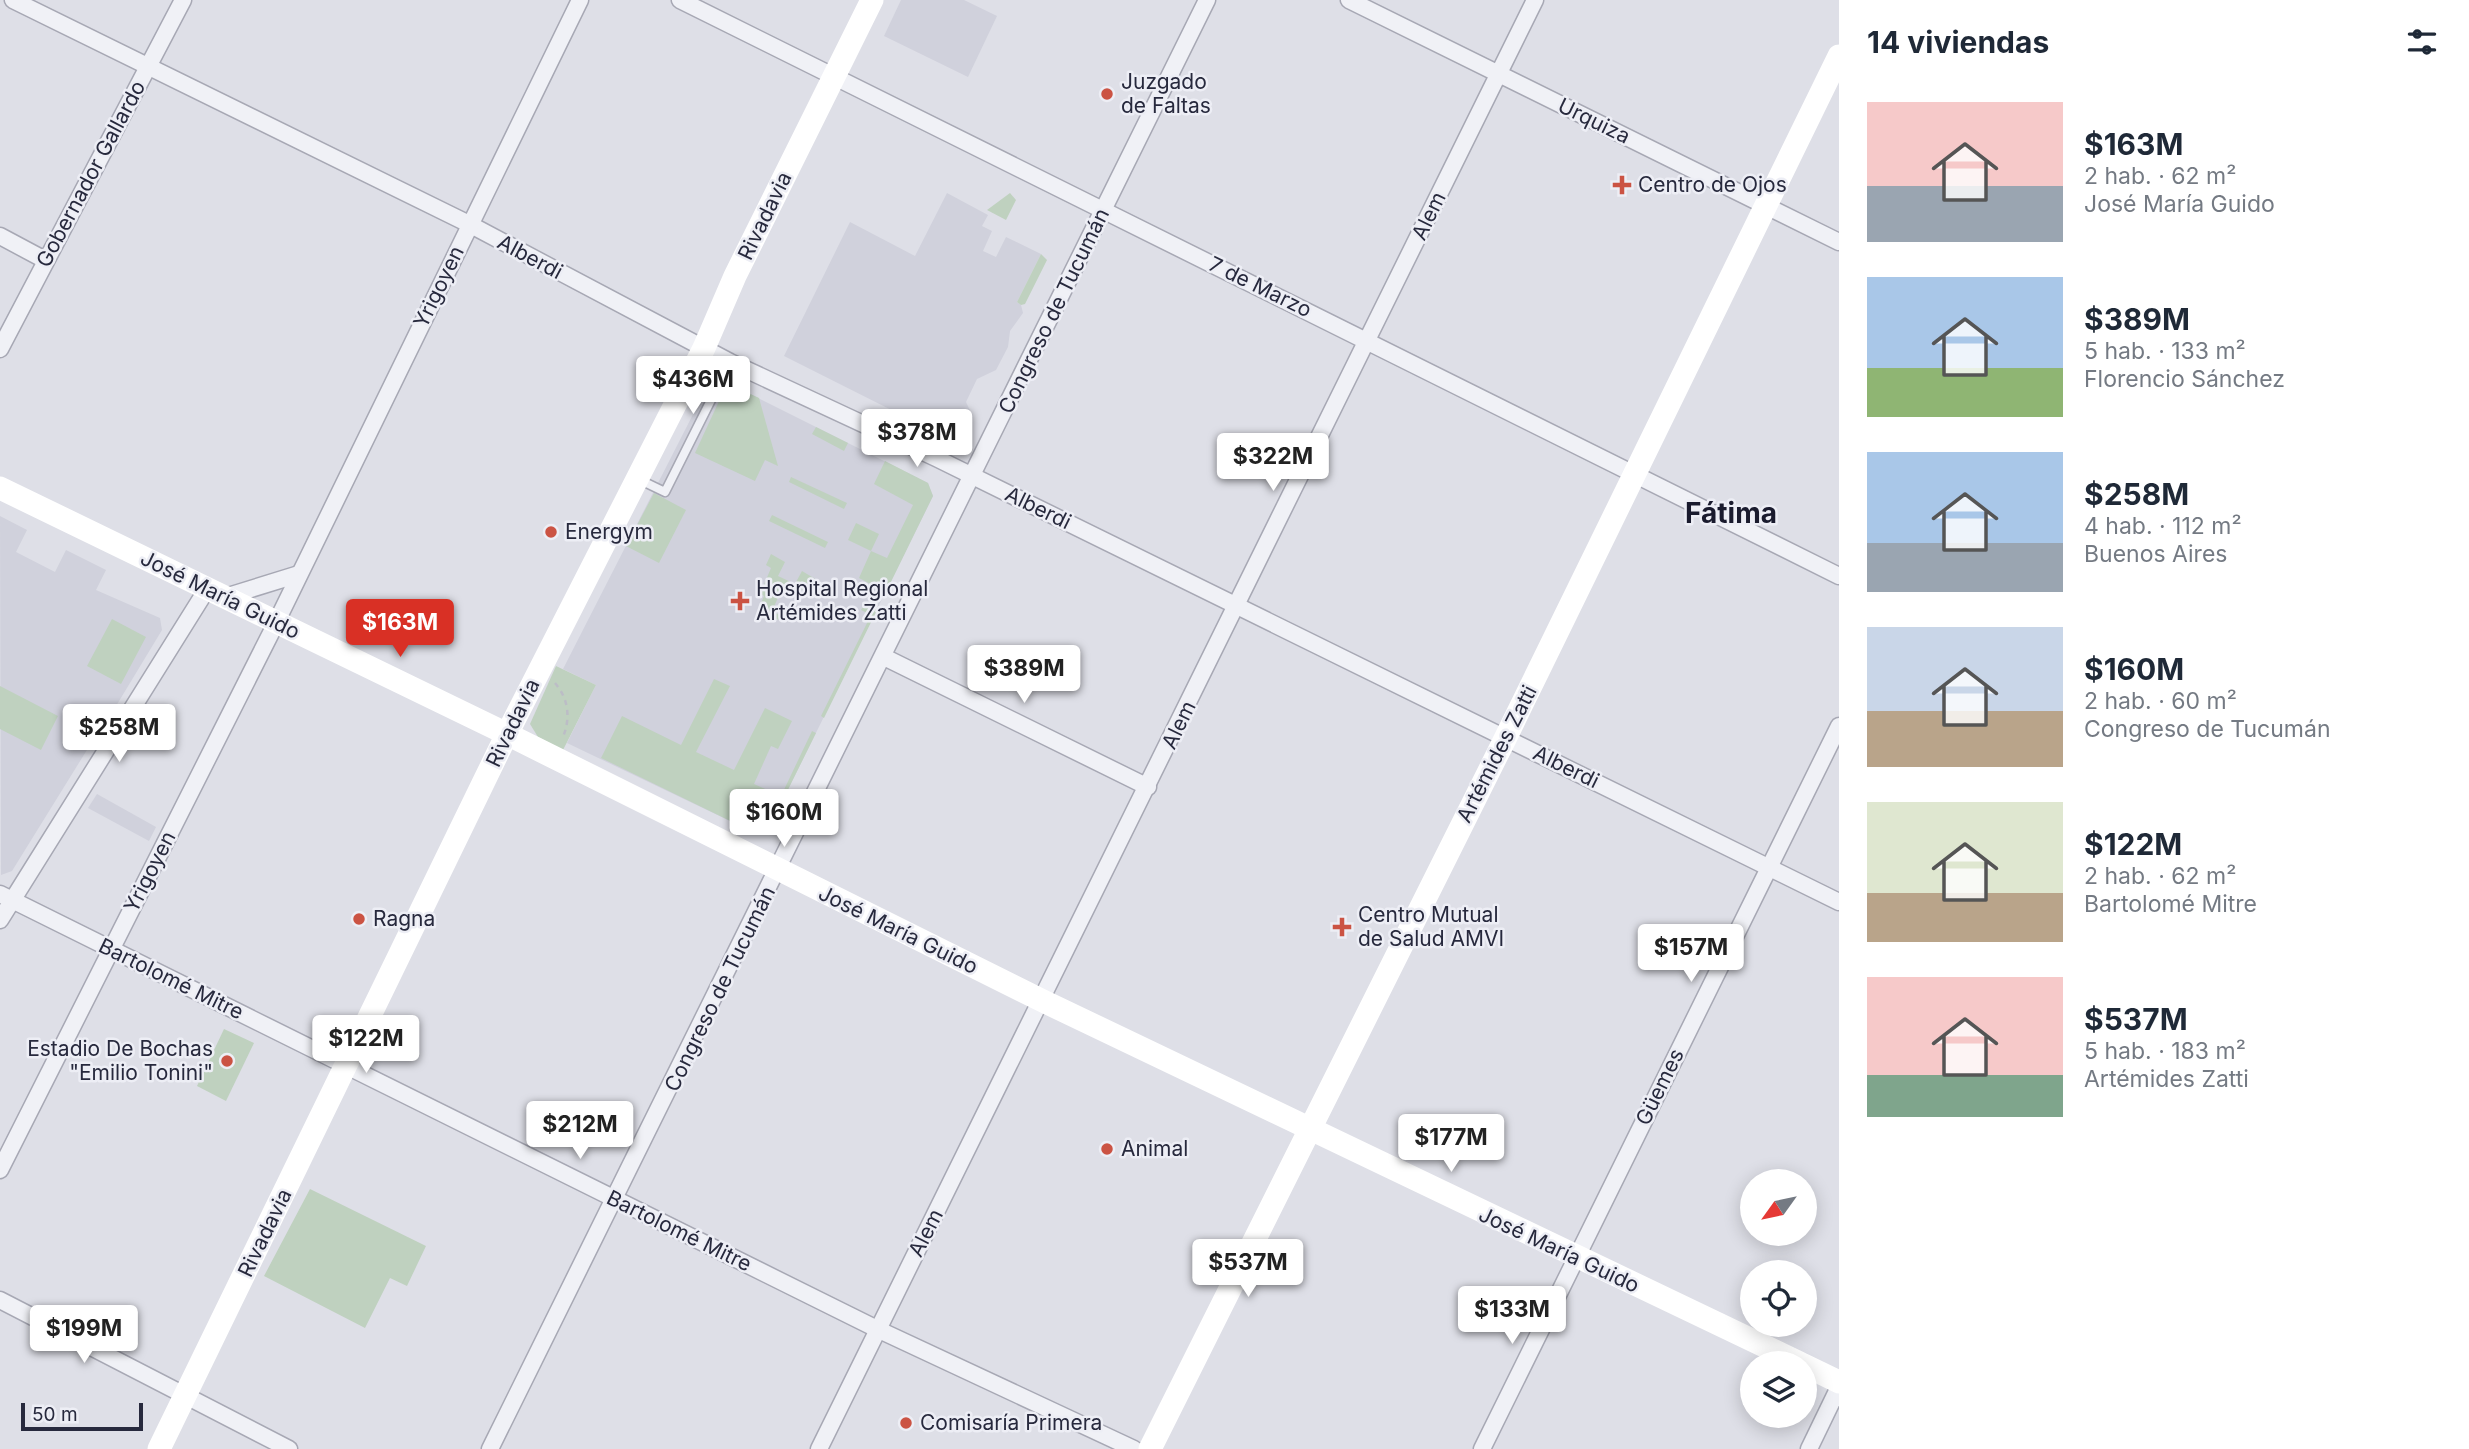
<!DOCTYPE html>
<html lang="es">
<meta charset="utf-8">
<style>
:root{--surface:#fff;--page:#f6f6f7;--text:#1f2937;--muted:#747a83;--accent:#d93025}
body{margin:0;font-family:Inter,sans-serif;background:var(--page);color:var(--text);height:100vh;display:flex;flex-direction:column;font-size:26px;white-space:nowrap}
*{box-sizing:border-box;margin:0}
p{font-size:23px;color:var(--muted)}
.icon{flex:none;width:38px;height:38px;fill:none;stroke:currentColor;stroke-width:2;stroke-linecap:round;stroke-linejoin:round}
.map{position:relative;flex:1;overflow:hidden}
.details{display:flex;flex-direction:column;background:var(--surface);width:630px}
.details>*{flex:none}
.needle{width:46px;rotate:237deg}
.buttons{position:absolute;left:1740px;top:1169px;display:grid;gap:14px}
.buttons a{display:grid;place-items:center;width:77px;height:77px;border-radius:50%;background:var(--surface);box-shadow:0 4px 18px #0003;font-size:35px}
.scale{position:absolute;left:21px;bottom:18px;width:122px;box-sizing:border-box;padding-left:7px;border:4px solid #27293d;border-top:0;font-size:19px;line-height:24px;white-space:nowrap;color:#27293d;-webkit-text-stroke:5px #edeef5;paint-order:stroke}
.price{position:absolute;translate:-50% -60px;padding:0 16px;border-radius:7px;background:#fff;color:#222;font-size:23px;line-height:46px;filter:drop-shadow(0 2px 4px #0008)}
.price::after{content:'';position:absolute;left:50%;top:42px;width:21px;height:16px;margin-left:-10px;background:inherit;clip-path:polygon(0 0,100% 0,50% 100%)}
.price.on{background:var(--accent);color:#fff}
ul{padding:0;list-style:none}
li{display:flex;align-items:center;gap:21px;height:175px;padding:0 28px}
li span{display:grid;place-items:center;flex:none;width:196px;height:140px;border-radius:0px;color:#555}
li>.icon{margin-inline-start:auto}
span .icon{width:84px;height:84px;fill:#fffc;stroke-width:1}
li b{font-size:30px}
h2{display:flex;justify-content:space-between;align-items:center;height:84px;padding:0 28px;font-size:30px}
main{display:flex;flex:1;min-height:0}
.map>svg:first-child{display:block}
.built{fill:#d0d1dc}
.green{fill:#bfd1bf}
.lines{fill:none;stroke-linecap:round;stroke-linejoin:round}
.lane-casing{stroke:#a7a8b4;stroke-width:11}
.street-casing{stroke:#a7a8b4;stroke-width:19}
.path{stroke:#bcbdc6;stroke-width:2.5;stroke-dasharray:5 5;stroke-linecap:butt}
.lane{stroke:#f0f1f6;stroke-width:8}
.street{stroke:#f0f1f6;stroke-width:16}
.secondary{stroke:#fff;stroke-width:23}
.poi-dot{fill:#cb5343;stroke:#edeef5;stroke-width:2.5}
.labels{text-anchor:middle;stroke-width:5;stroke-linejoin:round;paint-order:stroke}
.poi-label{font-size:21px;fill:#27293d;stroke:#edeef5;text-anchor:start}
.street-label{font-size:21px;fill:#27293d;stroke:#edeef5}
.district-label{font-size:28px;font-weight:bold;fill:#1a1b2e;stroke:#edeef5}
</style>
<main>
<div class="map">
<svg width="1839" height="1449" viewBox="0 0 1839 1449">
<rect width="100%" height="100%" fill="#dedfe7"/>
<g class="built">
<polygon points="901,0 964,0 997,16 968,77 884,36"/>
<polygon points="947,193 988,215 982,226 992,231 983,251 996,257 1006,237 1041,254 1017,302 1021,305 1023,313 1010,331 1008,347 996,370 977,379 966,402 973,417 963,438 955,442 784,356 850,222 915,256"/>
<polygon points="720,379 928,483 933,496 768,830 757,834 567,743 596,685 563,669 709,383"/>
<polygon points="0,516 27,530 16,552 55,572 66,550 106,570 96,590 160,618 162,630 110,716 91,718 82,734 90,745 12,871 1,875"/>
<polygon points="97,794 156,827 149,841 88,808"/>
</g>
<g class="green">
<polygon points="1010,193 1016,200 1006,220 987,210"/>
<polygon points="1041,254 1047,260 1025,304 1021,305 1017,302"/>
<polygon points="723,381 759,398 778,466 765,460 755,481 695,453 720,399 716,396"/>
<polygon points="816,427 848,443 844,451 812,434"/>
<polygon points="885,461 928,483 933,496 886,592 859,578 871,551 848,540 856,523 879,534 871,551 887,558 913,505 874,484"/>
<polygon points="791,477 847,503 844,509 789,482"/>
<polygon points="654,493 686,510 659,563 626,546"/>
<polygon points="772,515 828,542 825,548 769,521"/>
<polygon points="771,554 785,562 778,576 795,584 802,571 817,580 813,588 821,593 818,598 797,587 792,595 781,591 772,611 781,616 779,620 758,610 764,596 760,594 771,568 766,565"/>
<polygon points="865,603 877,610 824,718 821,716 871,615 861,610"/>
<polygon points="112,619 146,637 121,684 87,666"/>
<polygon points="556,666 596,685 563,750 538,737 530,724"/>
<polygon points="714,679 730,686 696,752 734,770 765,708 792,721 778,749 771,746 754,784 781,796 812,731 816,733 768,830 757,834 601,758 622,716 681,745"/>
<polygon points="0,686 58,716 41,750 0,729"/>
<polygon points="224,1029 254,1043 226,1101 197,1086"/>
<polygon points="310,1189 426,1246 407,1286 390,1278 365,1328 264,1276"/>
</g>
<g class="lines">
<defs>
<polyline id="lane" points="638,479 665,492 730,362"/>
<g id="street">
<polyline points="13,0 469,224 730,362 936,458 1839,902"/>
<polyline points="680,0 1839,576"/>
<polyline points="1349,0 1839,242"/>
<polyline points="0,236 45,260"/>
<polyline points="0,349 183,0"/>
<polyline points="225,597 299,574"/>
<polyline points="884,657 1148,787"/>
<polyline points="0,894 877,1329 1134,1449"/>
<polyline points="0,920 207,589"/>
<polyline points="0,1170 276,623 580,0"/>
<polyline points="0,1300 289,1449"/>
<polyline points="490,1449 1207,0"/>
<polyline points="819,1449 1535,0"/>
<polyline points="1482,1449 1839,726"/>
<polyline points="1809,1449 1839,1387"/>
</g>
</defs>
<use href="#lane" class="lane-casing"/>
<use href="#street" class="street-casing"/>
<path class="path" d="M555,683c14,16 16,37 7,56"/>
<use href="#lane" class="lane"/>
<use href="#street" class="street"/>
<g class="secondary">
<polyline points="0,488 507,734 1043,1001 1800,1363"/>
<polyline points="1804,1365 1839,1382"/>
<polyline points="159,1449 507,734 704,348 735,276 872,0"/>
<polyline points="1150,1449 1506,737 1839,56"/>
</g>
</g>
<g class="poi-dot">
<circle cx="1107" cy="94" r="7"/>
<path d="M1618.5 174.5h7v7h7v7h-7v7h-7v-7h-7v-7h7z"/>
<circle cx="551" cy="532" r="7"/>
<path d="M736.5 590.5h7v7h7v7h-7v7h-7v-7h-7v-7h7z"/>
<circle cx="359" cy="919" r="7"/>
<path d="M1338.5 916.5h7v7h7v7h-7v7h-7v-7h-7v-7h7z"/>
<circle cx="227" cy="1061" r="7"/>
<circle cx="1107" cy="1149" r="7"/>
<circle cx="906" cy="1423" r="7"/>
</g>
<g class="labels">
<g class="poi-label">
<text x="1121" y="89">Juzgado<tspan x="1121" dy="24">de Faltas</tspan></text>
<text x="1638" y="192">Centro de Ojos</text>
<text x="565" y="539">Energym</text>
<text x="756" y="596">Hospital Regional<tspan x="756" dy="24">Artémides Zatti</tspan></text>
<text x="1358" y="922">Centro Mutual<tspan x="1358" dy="24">de Salud AMVI</tspan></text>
<text x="373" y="926">Ragna</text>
<text x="213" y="1056" text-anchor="end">Estadio De Bochas<tspan x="213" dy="24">"Emilio Tonini"</tspan></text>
<text x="1121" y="1156">Animal</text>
<text x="920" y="1430">Comisaría Primera</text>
</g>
<g class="street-label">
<text transform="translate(1594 121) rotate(26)" y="7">Urquiza</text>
<text transform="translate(91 174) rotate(-62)" y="7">Gobernador Gallardo</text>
<text transform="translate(765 216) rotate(-64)" y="7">Rivadavia</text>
<text transform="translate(1429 216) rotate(-64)" y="7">Alem</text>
<text transform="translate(530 257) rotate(28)" y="7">Alberdi</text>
<text transform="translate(439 287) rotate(-64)" y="7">Yrigoyen</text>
<text transform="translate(1260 287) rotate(26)" y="7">7 de Marzo</text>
<text transform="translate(1054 311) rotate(-64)" y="7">Congreso de Tucumán</text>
<text transform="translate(1038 508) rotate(26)" y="7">Alberdi</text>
<text transform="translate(220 595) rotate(26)" y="7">José María Guido</text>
<text transform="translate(513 723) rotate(-64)" y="7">Rivadavia</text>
<text transform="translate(1179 725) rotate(-64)" y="7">Alem</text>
<text transform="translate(1497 754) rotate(-63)" y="7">Artémides Zatti</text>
<text transform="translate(1566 767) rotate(26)" y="7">Alberdi</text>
<text transform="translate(150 872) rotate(-63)" y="7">Yrigoyen</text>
<text transform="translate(898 930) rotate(26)" y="7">José María Guido</text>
<text transform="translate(171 979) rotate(26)" y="7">Bartolomé Mitre</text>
<text transform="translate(720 989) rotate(-64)" y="7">Congreso de Tucumán</text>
<text transform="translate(1660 1087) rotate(-64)" y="7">Güemes</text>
<text transform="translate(679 1231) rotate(26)" y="7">Bartolomé Mitre</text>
<text transform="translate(265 1233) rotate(-64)" y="7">Rivadavia</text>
<text transform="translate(926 1233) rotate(-63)" y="7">Alem</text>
<text transform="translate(1559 1250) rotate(25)" y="7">José María Guido</text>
</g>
<g class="district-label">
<text x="1731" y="523">Fátima</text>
</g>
</g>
</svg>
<div class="buttons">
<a><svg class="needle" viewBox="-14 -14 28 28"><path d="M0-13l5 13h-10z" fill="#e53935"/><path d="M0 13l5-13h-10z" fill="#747a83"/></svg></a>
<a><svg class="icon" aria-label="locate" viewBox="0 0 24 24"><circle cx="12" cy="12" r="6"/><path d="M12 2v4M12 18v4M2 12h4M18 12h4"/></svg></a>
<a><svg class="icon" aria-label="layers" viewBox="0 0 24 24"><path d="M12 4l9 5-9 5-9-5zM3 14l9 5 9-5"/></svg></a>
</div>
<div class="scale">50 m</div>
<b class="price" style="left:693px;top:416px">$436M</b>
<b class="price" style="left:917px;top:469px">$378M</b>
<b class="price" style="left:1273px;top:493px">$322M</b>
<b class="price on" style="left:400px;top:659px">$163M</b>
<b class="price" style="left:1024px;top:705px">$389M</b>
<b class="price" style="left:119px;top:764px">$258M</b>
<b class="price" style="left:784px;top:849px">$160M</b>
<b class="price" style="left:1691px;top:984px">$157M</b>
<b class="price" style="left:366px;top:1075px">$122M</b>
<b class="price" style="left:580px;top:1161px">$212M</b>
<b class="price" style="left:1451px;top:1174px">$177M</b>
<b class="price" style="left:1248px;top:1299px">$537M</b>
<b class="price" style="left:1512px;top:1346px">$133M</b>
<b class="price" style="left:84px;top:1365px">$199M</b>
</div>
<section class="details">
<h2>14 viviendas<svg class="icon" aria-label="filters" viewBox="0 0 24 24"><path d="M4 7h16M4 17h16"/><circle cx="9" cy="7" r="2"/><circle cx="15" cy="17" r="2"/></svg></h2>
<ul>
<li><span style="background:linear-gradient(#f6c9c9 60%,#9aa5b1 0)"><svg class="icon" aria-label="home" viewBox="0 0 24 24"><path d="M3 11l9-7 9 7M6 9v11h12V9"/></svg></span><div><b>$163M</b><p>2 hab. · 62 m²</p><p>José María Guido</p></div></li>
<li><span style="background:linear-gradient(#a9c7e8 65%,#8fb573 0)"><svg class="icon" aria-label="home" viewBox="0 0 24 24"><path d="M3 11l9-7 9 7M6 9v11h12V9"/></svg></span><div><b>$389M</b><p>5 hab. · 133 m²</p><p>Florencio Sánchez</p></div></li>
<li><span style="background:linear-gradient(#a9c7e8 65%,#9aa5b1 0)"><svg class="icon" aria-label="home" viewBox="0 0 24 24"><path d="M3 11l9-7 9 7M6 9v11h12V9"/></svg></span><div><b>$258M</b><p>4 hab. · 112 m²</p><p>Buenos Aires</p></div></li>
<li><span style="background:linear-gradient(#c9d6e8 60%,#b9a48a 0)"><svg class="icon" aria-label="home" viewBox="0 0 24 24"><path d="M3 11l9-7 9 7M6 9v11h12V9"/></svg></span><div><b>$160M</b><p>2 hab. · 60 m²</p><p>Congreso de Tucumán</p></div></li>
<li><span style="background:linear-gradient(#dfe7d0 65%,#b9a48a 0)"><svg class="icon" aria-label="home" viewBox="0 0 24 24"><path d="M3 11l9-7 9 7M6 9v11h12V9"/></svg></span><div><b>$122M</b><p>2 hab. · 62 m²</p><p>Bartolomé Mitre</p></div></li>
<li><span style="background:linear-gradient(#f6c9c9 70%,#7fa58c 0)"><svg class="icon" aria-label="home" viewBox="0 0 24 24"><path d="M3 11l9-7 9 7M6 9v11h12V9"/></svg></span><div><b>$537M</b><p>5 hab. · 183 m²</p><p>Artémides Zatti</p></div></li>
</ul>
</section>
</main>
